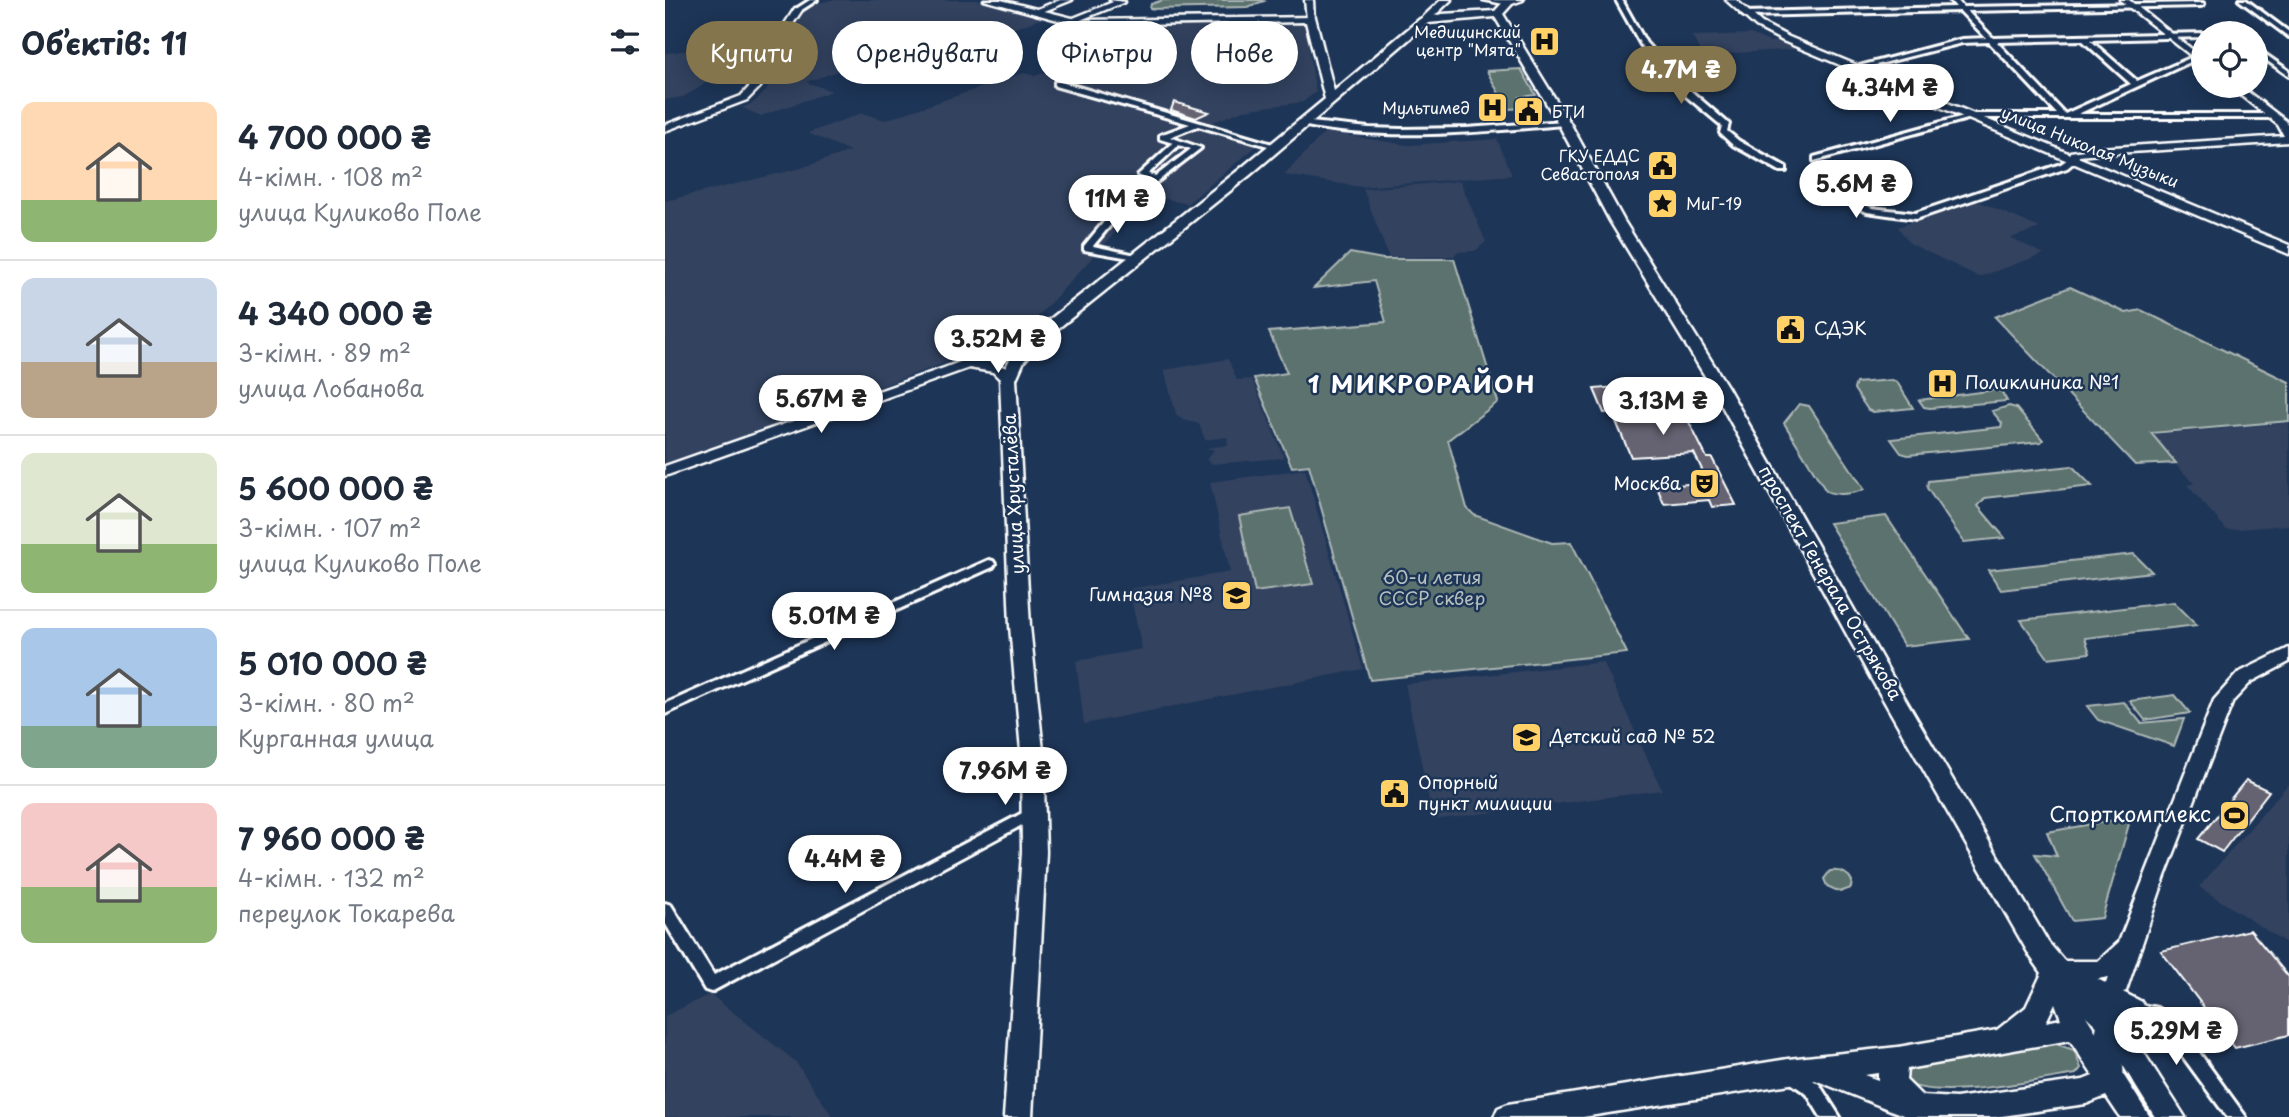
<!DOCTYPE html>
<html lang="uk">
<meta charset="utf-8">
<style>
:root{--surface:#fff;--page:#f2f2f3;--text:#1f2937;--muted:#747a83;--line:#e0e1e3;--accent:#84754c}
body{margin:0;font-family:"Playpen Sans",sans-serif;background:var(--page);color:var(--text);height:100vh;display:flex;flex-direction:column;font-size:26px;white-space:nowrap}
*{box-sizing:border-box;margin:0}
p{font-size:23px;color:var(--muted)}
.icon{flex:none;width:38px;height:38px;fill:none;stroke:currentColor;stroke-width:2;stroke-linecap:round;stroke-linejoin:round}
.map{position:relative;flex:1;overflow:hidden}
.sheet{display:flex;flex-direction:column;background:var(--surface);width:665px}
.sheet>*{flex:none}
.hud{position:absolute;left:21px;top:21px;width:665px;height:63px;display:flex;gap:14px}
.tools{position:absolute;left:1526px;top:21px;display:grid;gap:14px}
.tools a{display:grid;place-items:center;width:77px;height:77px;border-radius:50%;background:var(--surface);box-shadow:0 4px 18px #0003;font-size:35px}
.price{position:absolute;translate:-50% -60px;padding:0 16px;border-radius:24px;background:#fff;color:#222;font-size:23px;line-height:46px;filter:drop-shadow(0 2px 4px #0008)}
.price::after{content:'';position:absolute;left:50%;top:42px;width:21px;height:16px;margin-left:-10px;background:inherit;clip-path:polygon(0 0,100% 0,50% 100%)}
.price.on{background:var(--accent);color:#fff}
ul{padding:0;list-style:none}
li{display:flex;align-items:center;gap:21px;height:175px;padding:0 21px}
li+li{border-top:2px solid var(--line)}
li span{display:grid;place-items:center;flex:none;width:196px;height:140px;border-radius:14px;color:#555}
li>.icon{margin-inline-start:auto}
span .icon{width:84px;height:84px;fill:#fffc;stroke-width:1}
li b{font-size:30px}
h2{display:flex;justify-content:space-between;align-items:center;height:84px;padding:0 21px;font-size:30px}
.pill{padding:0 24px;border-radius:32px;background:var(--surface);box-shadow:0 4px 18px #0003;font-size:24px;line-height:63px}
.pill.on{background:var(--accent);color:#fff}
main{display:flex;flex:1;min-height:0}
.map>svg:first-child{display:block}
.built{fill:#33425f}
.green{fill:#5c726e;stroke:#aeb8b6;stroke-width:2}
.building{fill:#656271;stroke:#fff;stroke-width:2}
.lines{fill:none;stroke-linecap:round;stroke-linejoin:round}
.minor-casing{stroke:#fff;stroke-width:6}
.tertiary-casing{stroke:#fff;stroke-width:5}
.secondary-casing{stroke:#fff;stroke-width:5}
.primary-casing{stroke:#fff;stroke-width:5}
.minor{fill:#1d3557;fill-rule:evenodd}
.tertiary{fill:#1d3557;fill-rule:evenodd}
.secondary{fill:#1d3557;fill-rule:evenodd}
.primary{fill:#1d3557;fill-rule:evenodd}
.labels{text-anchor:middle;stroke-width:5;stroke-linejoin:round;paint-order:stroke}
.far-poi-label{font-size:16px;fill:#fff;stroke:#1d3557;text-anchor:end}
.far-street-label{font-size:16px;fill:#fff;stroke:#1d3557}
.poi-label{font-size:18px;fill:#fff;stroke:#1d3557;text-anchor:start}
.street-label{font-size:18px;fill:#fff;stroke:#1d3557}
.park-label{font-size:18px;fill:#b6c0be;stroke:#1d3557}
.near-poi-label{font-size:21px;fill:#fff;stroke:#1d3557;text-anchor:end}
.district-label{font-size:24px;font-weight:bold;letter-spacing:2px;fill:#fff;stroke:#1d3557}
</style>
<main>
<section class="sheet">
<h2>Об’єктів: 11<svg class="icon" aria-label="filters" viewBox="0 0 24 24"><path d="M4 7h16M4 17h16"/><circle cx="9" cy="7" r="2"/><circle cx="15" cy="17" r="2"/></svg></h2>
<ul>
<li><span style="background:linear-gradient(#ffd9b3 70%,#8fb573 0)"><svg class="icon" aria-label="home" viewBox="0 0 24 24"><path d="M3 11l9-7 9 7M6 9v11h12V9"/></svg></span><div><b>4 700 000 ₴</b><p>4-кімн. · 108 m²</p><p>улица Куликово Поле</p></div></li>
<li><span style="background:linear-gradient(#c9d6e8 60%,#b9a48a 0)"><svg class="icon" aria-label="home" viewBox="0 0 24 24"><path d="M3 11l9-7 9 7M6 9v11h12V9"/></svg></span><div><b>4 340 000 ₴</b><p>3-кімн. · 89 m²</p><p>улица Лобанова</p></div></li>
<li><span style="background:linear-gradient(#dfe7d0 65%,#8fb573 0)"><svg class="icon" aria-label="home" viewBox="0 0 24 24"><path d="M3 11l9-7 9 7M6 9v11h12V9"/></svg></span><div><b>5 600 000 ₴</b><p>3-кімн. · 107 m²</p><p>улица Куликово Поле</p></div></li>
<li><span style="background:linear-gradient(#a9c7e8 70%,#7fa58c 0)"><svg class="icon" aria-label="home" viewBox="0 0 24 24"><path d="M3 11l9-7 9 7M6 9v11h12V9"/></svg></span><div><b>5 010 000 ₴</b><p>3-кімн. · 80 m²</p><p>Курганная улица</p></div></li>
<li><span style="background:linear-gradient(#f6c9c9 60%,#8fb573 0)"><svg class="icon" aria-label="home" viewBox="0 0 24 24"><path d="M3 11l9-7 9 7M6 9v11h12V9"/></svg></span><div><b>7 960 000 ₴</b><p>4-кімн. · 132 m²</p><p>переулок Токарева</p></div></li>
</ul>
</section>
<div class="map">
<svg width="1624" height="1117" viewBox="0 0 1624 1117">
<rect width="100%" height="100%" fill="#1d3557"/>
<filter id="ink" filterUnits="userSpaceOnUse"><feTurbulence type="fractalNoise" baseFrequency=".0143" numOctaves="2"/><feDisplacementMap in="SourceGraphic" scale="14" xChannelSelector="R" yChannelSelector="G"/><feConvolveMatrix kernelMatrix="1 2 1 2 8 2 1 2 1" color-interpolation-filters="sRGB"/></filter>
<g filter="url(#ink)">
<g class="built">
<polygon points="166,0 312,0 378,18 251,63 237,59 226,62 212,58 141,82 167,91 96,116 77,108 88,103 101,91 120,53 120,44 138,11 143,6"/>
<polygon points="639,20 651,92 638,102 579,110 536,127 593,145 522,204 485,195 354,337 307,336 288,360 0,464 0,201 136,168 185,151 143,133 197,113 220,120 359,73 370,76 460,42 420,31 435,25"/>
<polygon points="1086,34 1105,42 1115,41 1136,49 1037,55 1027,36"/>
<polygon points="83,44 37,86 18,97 0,100 0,53"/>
<polygon points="660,132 743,145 832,139 847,175 696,187 619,175"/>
<polygon points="795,181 821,242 810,251 792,252 789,256 724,258 698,189"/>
<polygon points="1308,199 1375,228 1346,238 1379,254 1314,277 1244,243 1233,227"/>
<polygon points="563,359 572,380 587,379 619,458 548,464 541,460 549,450 541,448 563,445 562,437 540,440 534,424 518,420 511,414 499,370"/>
<polygon points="1624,423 1624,525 1562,530 1522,485 1529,483 1481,435"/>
<polygon points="640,469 698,669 419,724 411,661 477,649 464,589 565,572 545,482"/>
<polygon points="938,662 997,790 768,820 740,684"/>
<polygon points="1624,783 1624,945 1534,887"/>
<polygon points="45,994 130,1061 168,1117 0,1117 0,1016"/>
</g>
<g class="green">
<polygon points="498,0 596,0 599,1 582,7 485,9 486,4"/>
<polygon points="856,69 871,95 855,97 861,108 842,109 822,71"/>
<polygon points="685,253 718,259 789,259 833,402 783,440 802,508 809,515 887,543 906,542 962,653 705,680 644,465 627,467 589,378 622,373 604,332 721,322 709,281 649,288"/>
<polygon points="1405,287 1461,313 1476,310 1624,382 1624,421 1486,433 1511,463 1470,465 1330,317"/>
<polygon points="1227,380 1232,382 1248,408 1208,412 1203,410 1189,389 1191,383"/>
<polygon points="1330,390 1336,391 1342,401 1265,408 1259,407 1254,400"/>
<path d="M1134,404l10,2 55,83c-8,5 -29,7 -38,2l-42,-68z"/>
<polygon points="1344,406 1351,408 1378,440 1376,442 1243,455 1236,453 1226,439 1336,427 1337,423 1327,411"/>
<polygon points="1407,466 1427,486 1320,498 1313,506 1340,538 1299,542 1262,488 1263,481"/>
<polygon points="625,508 648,584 590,592 574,516"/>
<polygon points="1221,516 1304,639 1239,646 1164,523"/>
<polygon points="1469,554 1487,572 1336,590 1323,570"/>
<polygon points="1509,602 1532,625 1420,638 1425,653 1383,658 1356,620"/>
<polygon points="1510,695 1525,713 1480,720 1465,701"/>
<polygon points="1459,702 1476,723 1519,719 1509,746 1433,720 1422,706"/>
<polygon points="1466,817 1437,918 1407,921 1370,854 1392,856 1382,832"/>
<path d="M1165,871c9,-1 18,1 22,10l-1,7 -11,4 -13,-6 -3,-7z"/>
<path d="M1388,1043l21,7 7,18 -5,6c-37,6 -144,28 -173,7v-8l10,-4z"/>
</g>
<g class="building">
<polygon points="509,102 544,112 531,118 506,110"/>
<polygon points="1004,382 1042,458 1047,458 1071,505 1047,507 1044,500 999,504 992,487 1043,482 1029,453 966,457 947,412 939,413 929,389"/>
<polygon points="1581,780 1604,791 1557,852 1533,839"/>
<polygon points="1585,930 1624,977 1624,1035 1570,1048 1496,951"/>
</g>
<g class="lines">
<defs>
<g id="minor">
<polygon points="145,0 152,0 135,11 131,11 131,9"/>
<polygon points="951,0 957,0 981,43 1027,92 1064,124 1062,131 1074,141 1121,167 1121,171 1115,171 1068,145 1055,133 1057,126 1021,96 976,45"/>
<path d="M1285,0h7l6,7 240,-4 1,1 -3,2 -234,5 26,27 210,-5h1l-1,4 -113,3 47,41 58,-25 6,1 -123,57h194l4,2 -4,2h-301l-157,43v-4l157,-43h86l-68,-72 -27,1 -106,27 -4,-2 110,-29 24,-1 -26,-27 -216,5 -3,-2 3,-2 212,-5zM1417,40l49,44 -66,30 -68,-72z"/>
<polygon points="1574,0 1581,0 1624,32 1624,37"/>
<polygon points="1591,48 1624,71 1624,76 1591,53"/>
<path d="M390,82h6l218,64 -4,2 -77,-22 -28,11 31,11 -73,56 -35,42 48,10v4l-57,-10v-4l38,-46 28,-20 -12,-5 35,-32 -13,-4v-4l30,-11 -135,-38zM514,145l12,4 -35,27 -8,-2z"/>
<path d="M636,121l68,7 32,1 65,-1 98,-7 4,2 -4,2c-87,7 -176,17 -263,0z"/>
<polygon points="1406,157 1413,159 1402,168 1251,219 1202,212 1139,182 1146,180 1207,208 1250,213 1396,164"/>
<polygon points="324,560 328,561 330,564 328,567 0,714 0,704"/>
<polygon points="367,808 372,809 374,813 372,817 46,992 40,990 0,923 0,903 6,905 49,975"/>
<polygon points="1467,1003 1492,1008 1509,1018 1581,1117 1562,1117 1497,1028 1483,1020 1461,1015 1459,1010 1461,1005"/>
<polygon points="1126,1066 1154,1084 1175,1117 1156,1117 1142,1094 1120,1079 1117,1074 1120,1069"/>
</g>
<g id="tertiary">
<polygon points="395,0 407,0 372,14 365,12"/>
<polygon points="445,0 460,2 408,23 401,21 448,2"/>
<polygon points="640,0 648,0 649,21 642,19"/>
<polygon points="1455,0 1464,0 1538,58 1538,65"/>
<polygon points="130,8 137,10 118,39 116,51 95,87 82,100 0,131 0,125 76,96 86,85 108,51 110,39"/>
<polygon points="1564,86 1575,86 1621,121 1624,127 1624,142 1434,154 1414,156 1413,161 1409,162 1404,159 1405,152 1434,148 1619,136 1613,125"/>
</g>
<g id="secondary">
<polygon points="776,0 786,0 762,23 756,23 756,19"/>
<polygon points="818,0 847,0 849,2 844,5"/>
<polygon points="1061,0 1071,0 1097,23 1124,37 1624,245 1624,254 1118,41 1091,27"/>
<polygon points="375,331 380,332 380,338 322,361 342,368 350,379 348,382 338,382 328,372 304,368 0,476 0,466 279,368"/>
<polygon points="1624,648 1624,662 1586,682 1568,701 1500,876 1461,991 1453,994 1445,991 1441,984 1443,977 1423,981 1387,978 1383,971 1387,964 1395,961 1433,961 1454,942 1549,700 1573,673"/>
<path d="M1446,1007l9,3c5,11 -1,22 -1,34 1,14 8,26 2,40l-9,3 -9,-3c-10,-22 -11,-53 -1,-74z"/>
</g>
<path id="primary" d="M319,0h17l79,20 235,-3 19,74 86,-72 22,-5 53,-3 10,-11h18l-11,4 -9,10 67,109 54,98 103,165 163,287 158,269 23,27 11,2 60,31 4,8 -4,8 -9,3 -12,-4 64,100h-30l-54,-87 -15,-14 64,101h-30l-14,-21 -20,8 -91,13h-87l-93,-37 -232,37h-89l4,-9 10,-4 280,-45 110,-12 99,-17 29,-23 16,-34 -12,-17 -162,-283 -157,-287 -101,-165 -52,-98 -63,-106 -67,6 -178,152 -204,163 -22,23 -8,18 14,247 13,125 3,101 -14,265h-28l18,-265 -1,-101 -11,-125 -10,-247 11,-22 23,-25 206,-163 85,-70 -19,-77 -226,4zM1390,1003l6,16 -15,3zM1405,1040l23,36 -10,4 -127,18 -34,-2 -16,-16 1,-11zM1213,1073v7l-14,-5z"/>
</defs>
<use href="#minor" class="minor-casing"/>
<use href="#tertiary" class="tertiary-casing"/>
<use href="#secondary" class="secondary-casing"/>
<use href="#primary" class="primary-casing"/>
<use href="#minor" class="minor"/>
<use href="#tertiary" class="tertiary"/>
<use href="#secondary" class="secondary"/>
<use href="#primary" class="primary"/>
</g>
</g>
<defs>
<symbol id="hospital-square" viewBox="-11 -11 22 22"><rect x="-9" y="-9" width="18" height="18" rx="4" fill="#ffd166" stroke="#1d3557"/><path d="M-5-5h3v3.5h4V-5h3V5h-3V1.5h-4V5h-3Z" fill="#111"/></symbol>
<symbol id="civic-square" viewBox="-11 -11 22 22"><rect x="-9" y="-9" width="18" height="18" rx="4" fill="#ffd166" stroke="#1d3557"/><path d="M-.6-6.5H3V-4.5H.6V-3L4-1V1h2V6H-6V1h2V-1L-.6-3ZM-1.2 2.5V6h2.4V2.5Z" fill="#111"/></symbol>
<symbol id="sight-square" viewBox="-11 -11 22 22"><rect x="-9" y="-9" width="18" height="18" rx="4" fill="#ffd166" stroke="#1d3557"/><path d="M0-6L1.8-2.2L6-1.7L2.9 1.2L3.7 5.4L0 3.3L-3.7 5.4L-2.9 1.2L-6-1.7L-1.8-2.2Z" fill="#111"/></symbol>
<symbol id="theatre-square" viewBox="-11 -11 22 22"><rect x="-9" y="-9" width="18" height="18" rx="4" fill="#ffd166" stroke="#1d3557"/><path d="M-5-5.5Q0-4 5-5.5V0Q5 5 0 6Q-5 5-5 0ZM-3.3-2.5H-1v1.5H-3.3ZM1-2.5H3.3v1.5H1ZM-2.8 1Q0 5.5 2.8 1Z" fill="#111"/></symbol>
<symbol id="school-square" viewBox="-11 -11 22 22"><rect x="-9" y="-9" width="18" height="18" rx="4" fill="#ffd166" stroke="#1d3557"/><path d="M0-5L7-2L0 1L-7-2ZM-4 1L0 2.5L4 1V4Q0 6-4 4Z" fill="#111"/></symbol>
<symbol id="stadium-square" viewBox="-11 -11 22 22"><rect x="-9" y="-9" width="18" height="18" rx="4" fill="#ffd166" stroke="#1d3557"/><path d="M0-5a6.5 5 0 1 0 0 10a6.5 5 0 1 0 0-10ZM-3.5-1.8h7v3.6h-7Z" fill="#111"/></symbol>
</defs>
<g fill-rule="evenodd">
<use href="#hospital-square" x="862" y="24" width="35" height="35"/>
<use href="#hospital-square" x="810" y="90" width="35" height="35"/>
<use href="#civic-square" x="846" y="94" width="35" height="35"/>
<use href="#civic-square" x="980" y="148" width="35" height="35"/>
<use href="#sight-square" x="980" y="186" width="35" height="35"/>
<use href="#civic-square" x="1108" y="312" width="35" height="35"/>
<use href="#hospital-square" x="1260" y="366" width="35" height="35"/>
<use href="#theatre-square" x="1022" y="466" width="35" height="35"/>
<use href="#school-square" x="554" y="578" width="35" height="35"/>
<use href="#school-square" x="844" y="720" width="35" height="35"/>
<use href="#civic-square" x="712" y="776" width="35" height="35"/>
<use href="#stadium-square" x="1552" y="798" width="35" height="35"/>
</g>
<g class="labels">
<g class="far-poi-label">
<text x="856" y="38">Медицинский<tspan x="856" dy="18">центр "Мята"</tspan></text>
<text x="805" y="114">Мультимед</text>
<text x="887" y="118" text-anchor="start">БТИ</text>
<text x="975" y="162">ГКУ ЕДДС<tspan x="975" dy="18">Севастополя</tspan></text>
<text x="1021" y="210" text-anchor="start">МиГ-19</text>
</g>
<g class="far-street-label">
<text transform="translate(1425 147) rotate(22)" y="6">улица Николая Музыки</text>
</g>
<g class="poi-label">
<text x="1149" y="335">СДЭК</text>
<text x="1300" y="389">Поликлиника №1</text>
<text x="1016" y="490" text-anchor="end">Москва</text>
<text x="548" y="601" text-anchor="end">Гимназия №8</text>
<text x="885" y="743">Детский сад № 52</text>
<text x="753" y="789">Опорный<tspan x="753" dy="21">пункт милиции</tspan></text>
</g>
<g class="street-label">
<text transform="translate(349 494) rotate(-93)" y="6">улица Хрусталёва</text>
<text transform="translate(1165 583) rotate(60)" y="6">проспект Генерала Острякова</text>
</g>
<g class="park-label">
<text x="767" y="584">60-и летия<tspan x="767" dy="21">СССР сквер</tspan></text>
</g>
<g class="near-poi-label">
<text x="1546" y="822">Спорткомплекс</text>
</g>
<g class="district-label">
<text x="757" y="393">1 МИКРОРАЙОН</text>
</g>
</g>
</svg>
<div class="tools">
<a><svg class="icon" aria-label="locate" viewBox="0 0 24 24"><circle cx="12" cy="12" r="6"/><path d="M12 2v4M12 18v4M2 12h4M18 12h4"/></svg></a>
</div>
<b class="price on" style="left:1016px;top:106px">4.7M ₴</b>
<b class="price" style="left:1225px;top:124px">4.34M ₴</b>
<b class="price" style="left:1191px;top:220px">5.6M ₴</b>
<b class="price" style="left:452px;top:235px">11M ₴</b>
<b class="price" style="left:333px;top:375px">3.52M ₴</b>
<b class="price" style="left:156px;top:435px">5.67M ₴</b>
<b class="price" style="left:998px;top:437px">3.13M ₴</b>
<b class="price" style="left:169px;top:652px">5.01M ₴</b>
<b class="price" style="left:340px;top:807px">7.96M ₴</b>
<b class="price" style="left:180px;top:895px">4.4M ₴</b>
<b class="price" style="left:1511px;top:1067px">5.29M ₴</b>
<div class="hud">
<a class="pill on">Купити</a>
<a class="pill">Орендувати</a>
<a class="pill">Фільтри</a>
<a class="pill">Нове</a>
</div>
</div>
</main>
